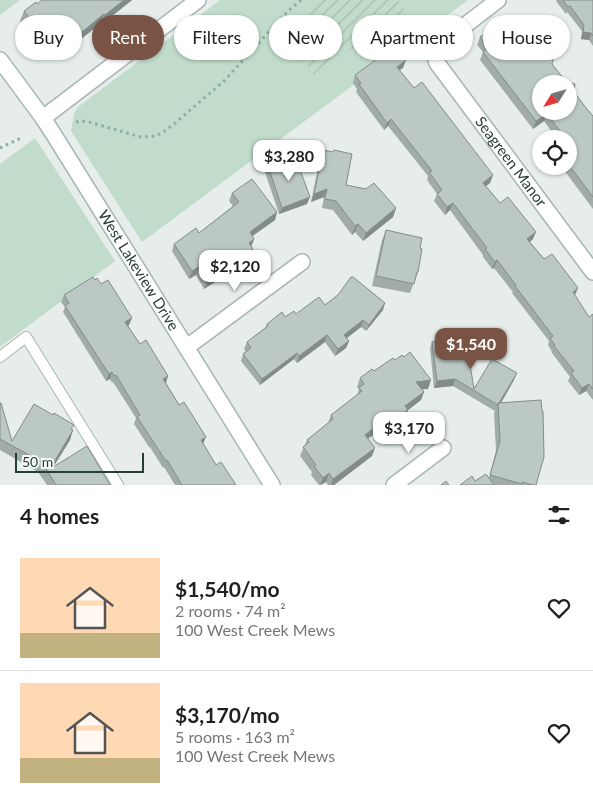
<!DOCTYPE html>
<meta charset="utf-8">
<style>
:root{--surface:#fff;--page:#f6f6f6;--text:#202124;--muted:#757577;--line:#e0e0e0;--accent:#795444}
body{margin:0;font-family:Lato,sans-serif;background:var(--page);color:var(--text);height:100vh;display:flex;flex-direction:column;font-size:19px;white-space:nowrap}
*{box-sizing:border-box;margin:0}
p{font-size:16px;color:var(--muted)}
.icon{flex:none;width:28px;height:28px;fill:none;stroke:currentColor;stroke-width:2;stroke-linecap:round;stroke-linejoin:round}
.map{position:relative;height:485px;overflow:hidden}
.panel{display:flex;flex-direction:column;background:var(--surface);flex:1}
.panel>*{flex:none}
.banner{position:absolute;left:15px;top:15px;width:564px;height:45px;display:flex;gap:10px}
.needle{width:32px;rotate:233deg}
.fabs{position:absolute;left:532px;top:75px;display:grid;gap:10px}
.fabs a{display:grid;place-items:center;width:45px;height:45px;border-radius:50%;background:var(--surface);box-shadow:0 1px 4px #0004;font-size:25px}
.scale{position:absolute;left:15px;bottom:12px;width:129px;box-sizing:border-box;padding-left:5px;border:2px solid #263e39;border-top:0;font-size:14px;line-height:18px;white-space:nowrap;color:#263e39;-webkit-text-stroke:4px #f6faf8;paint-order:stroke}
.price{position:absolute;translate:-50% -42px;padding:0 11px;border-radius:10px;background:#fff;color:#222;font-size:16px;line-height:32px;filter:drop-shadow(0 1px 2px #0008)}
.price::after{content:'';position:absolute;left:50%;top:30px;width:15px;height:11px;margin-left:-8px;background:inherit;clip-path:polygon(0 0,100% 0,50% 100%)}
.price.current{background:var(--accent);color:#fff}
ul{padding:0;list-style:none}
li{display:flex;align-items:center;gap:15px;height:125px;padding:0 20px}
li+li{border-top:1px solid var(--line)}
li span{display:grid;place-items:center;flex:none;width:140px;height:100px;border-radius:0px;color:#555}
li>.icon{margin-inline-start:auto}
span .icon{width:60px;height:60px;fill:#fffc;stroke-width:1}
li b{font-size:21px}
h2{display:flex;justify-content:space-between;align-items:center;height:60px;padding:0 20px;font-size:21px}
.pill{padding:0 18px;border-radius:22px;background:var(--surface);box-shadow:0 1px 4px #0004;font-size:18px;line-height:45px}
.pill.current{background:var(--accent);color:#fff}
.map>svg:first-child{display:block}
.grass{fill:#c1dcca}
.garden{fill:url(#garden-furrows)}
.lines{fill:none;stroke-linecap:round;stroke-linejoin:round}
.lane-casing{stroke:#a9b5b2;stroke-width:12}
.street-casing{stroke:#a9b5b2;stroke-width:18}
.secondary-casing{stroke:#a5b8b3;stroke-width:18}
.path{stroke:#89aea5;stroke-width:3;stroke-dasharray:2.5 4;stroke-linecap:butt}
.lane{stroke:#fff;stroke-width:10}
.street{stroke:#fff;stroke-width:15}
.secondary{stroke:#fff;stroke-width:15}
.wall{fill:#a1aca9}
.shaded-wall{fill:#838c89}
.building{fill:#bbc8c4;stroke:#838c89;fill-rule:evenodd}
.labels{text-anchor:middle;stroke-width:4;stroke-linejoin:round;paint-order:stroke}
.street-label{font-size:15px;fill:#263e39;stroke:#f6faf8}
</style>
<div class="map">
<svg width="593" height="485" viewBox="0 0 593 485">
<defs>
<pattern id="garden-furrows" width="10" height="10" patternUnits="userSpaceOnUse" patternTransform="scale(1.25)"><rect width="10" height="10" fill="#c1dcca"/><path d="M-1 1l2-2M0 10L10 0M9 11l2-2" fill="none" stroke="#a6beae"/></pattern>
</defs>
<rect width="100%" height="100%" fill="#e6edeb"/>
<g class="grass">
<polygon points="0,0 20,0 0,15"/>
<polygon points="220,0 468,0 142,242 71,131 74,114 78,107"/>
<polygon points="35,138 115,261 0,347 0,164"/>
</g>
<polygon class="garden" points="323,0 398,0 405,11 314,75 282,32"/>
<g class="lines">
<defs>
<polyline id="lane" points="0,357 26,337 118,485"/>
<g id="street">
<path id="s1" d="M498,0l-65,50 4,13 156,209"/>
<polyline points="43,118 198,0"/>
<polyline points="187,347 302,262"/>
<polyline points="394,485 443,448"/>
</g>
<g id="secondary">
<path id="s2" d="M0,60l43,58 11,17 218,350"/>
</g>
</defs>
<use href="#lane" class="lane-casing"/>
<use href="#street" class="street-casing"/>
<use href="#secondary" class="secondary-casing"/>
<g class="path">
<polyline points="76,122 82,121 89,122 141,137 156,136 165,131 174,124 224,81 288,11 301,0"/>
<polyline points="0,148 23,137"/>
</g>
<use href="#lane" class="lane"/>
<use href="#street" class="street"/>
<use href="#secondary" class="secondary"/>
</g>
<g class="wall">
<polygon points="132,0 101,25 100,24 57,58 42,57 43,51 20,21 24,11 37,4"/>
<polygon points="557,0 593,0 593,46 589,40 581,39 582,31 567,12 566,14 556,1"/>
<polygon points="511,27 534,50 552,64 586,108 593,116 593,209 561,166 569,166 569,139 557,139 544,121 533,129 480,60 483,52 477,45 480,37"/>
<polygon points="403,68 399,70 414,88 493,175 490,183 486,186 500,203 533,239 530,242 575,296 589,317 593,314 593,400 586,391 579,395 568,381 570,377 552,353 552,352 548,345 549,341 512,293 513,292 494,268 492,269 483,257 483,255 450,210 445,215 434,201 437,194 427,180 428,176 388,126 384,130 356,92 357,89 353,83 355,75"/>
<polygon points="323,150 346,185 396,208 393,217 363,241 355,232 352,235 333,210 322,208 324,197 311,202 320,158"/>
<polygon points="268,166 307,204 279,214 265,172"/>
<polygon points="232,193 277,212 275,220 252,236 254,239 251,247 253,249 250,257 223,277 204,289 196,275 189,279 172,251 174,244 199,233 233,206 229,201"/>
<polygon points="386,230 420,248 418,272 410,293 372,286 382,240"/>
<polygon points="64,295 129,325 128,326 166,383 216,465 236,485 175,485 164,467 163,468 150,447 149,447 134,424 136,418 113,382 112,383 110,379 106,381 63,312 65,307 61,302"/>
<polygon points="338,295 383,310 366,331 361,327 346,338 349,341 346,348 335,356 325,342 297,363 294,359 260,385 241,361 243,354 246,352 244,349 247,342 265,328 267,324 325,305"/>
<polygon points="432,342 465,358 474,389 514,380 501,403 536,485 460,485 489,478 496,450 494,413 495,411 453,386 434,388 430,348"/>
<polygon points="395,360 428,389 422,389 424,392 421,400 408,410 405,418 389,430 386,425 368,439 372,456 334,485 328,485 326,482 321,485 319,485 311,475 312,472 300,456 307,440 328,423 331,415 357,395 359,389 357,387 360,378"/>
<polygon points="0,403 12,441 72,430 70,440 53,467 110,485 47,485 38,472 0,450"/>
</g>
<g class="shaded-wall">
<polygon points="124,0 132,0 101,25 105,15"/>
<polygon points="104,14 100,24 57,58 42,57 46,47"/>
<polygon points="583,32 591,33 589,40 581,39"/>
<polygon points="406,60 403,68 394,74 397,67"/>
<polygon points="547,114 544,121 533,129 536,121"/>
<polygon points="391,119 388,126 384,130 387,123"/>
<polygon points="493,175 490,183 481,190 483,183"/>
<polygon points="327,189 324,197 311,202 314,194"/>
<polygon points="310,197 307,204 279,214 282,208"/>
<polygon points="453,203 450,210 445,215 447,207"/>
<polygon points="396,208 393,217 363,241 366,233"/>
<polygon points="277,212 275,220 247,240 250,232"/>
<polygon points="358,224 355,232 352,235 355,226"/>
<polygon points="536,232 533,239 524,246 527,239"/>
<polygon points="254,239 251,247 249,243"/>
<polygon points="253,249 250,257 223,277 204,289 207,281"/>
<polygon points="497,260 494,268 492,269 495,262"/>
<polygon points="199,267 196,275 189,279 192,271"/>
<polygon points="578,288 575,295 573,292"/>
<polygon points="385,303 383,310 366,331 369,325"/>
<polygon points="132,318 129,325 123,329 125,322"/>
<polygon points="363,320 361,327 342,342 344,335"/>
<polygon points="327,335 325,342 297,363 299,356"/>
<polygon points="349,341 346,348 335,356 338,349"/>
<polygon points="297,353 294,359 260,385 262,379"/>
<polygon points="112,372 110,379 106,381 109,374"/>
<polygon points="517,373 514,380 498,408 498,406"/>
<polygon points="168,376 166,383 161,386 163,379"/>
<polygon points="455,379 453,386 434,388 437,381"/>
<polygon points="431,380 428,389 413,390 416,382"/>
<polygon points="589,384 586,391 579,395 582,388"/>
<polygon points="424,392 421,400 408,410 405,418 389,430 392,422 405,406"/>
<polygon points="388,417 386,425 362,443 365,435"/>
<polygon points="73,430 70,440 49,474 50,469"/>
<polygon points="206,437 203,444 198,447 201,440"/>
<polygon points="375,448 372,456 334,485 331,485 333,479"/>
<polygon points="329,473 326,482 320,485 323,478"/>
</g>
<g class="building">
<polygon points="42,0 124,0 105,15 104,14 61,49 46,47 47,41 24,11 36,2 37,4"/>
<polygon points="563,0 593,0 593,36 591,33 583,32 584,25 570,6 568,7"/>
<path d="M505,18l6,9 4,-3 19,26 5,-4 7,9 8,1 -2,8 15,19 8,1 -1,8 12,16 7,8v81l-24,-32v-26h-5l-2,-3 1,-1 -16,-21 -11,7 -53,-69 5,-4 -8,-11zM541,84h28v27h-28z"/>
<polygon points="395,46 406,60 397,67 414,88 422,82 493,175 483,183 500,203 508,197 536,232 527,239 544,259 552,254 578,288 573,292 589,317 593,314 593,389 589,384 582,388 571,373 574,371 554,346 555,345 550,338 553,336 515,286 516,285 497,260 495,262 485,249 487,248 453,203 447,207 437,194 442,190 429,172 432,171 391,119 387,123 359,84 361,83 355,75"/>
<polygon points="323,150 333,152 334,150 352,154 346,185 366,189 374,183 396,208 366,233 358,224 355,226 336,201 325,199 327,189 314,194"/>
<polygon points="295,156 310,197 282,208 268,166"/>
<polygon points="252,179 277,212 250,232 254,239 249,243 253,249 225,269 207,281 199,267 192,271 174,244 196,228 199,233 239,202 232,193"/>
<polygon points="386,230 422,238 420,248 422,249 418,272 417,272 414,284 376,276"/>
<polygon points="93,277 95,280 97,278 101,284 108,280 132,318 125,322 140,344 146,340 168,376 163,379 179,405 184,402 206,437 201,440 216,465 221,462 236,485 182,485 167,460 166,461 137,417 140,415 116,375 114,376 112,372 109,374 65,306 69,303 64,295"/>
<polygon points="351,277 353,277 385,303 369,325 363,320 344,335 349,341 338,349 327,335 299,356 297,353 262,379 243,354 251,348 247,342 268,326 267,324 282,312 285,317 294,311 296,314 319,297 325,305 338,295"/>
<polygon points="463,338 465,358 469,358 474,389 492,359 517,373 499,403 498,403 498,405 455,379 437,381 432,342"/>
<polygon points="410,352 431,380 416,382 424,392 405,406 408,410 392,422 388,417 365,435 375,448 333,479 329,473 323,478 314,466 316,465 303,447 309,442 307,440 333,419 331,415 362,391 359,388 364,384 360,378 372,369 374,371 393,358 395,360 402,355 404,357"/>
<polygon points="541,400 542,411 543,411 544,457 536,485 533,485 522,482 522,484 490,475 500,441 498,403"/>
<polygon points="0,403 1,403 12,441 34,404 53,415 54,413 74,425 71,429 73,430 50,469 87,446 110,485 56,485 42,462 0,439"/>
<polygon points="486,474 494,485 460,485 472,476 475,481"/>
<polygon points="446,481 449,485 441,485"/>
</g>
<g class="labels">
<g class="street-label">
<text dy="5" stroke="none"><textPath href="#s1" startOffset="219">Seagreen Manor</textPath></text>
<text dy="5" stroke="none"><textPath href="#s2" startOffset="252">West Lakeview Drive</textPath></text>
</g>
</g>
</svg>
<div class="fabs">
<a><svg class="needle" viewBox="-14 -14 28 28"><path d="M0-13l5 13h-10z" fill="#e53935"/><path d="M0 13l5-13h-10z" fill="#757577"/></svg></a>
<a><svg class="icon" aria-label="locate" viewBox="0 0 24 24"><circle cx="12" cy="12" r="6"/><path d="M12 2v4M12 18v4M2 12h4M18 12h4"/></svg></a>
</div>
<div class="scale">50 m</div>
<b class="price" style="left:289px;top:182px">$3,280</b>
<b class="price" style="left:235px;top:292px">$2,120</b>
<b class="price current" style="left:471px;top:370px">$1,540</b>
<b class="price" style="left:409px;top:454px">$3,170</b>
<div class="banner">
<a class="pill">Buy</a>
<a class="pill current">Rent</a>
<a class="pill">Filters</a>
<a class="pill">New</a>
<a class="pill">Apartment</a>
<a class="pill">House</a>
</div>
</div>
<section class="panel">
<h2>4 homes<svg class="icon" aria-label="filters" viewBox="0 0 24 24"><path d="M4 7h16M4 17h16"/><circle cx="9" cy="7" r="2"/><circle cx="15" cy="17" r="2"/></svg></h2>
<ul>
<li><span style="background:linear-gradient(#ffd9b3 75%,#c2b280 0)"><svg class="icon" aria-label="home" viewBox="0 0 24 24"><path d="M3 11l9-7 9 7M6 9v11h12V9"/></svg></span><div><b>$1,540/mo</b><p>2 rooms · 74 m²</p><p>100 West Creek Mews</p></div><svg class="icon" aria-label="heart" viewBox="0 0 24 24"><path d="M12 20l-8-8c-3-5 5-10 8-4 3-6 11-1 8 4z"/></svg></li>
<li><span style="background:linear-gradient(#ffd9b3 75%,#c2b280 0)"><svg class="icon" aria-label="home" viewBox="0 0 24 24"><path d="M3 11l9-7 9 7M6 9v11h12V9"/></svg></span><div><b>$3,170/mo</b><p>5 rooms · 163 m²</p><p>100 West Creek Mews</p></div><svg class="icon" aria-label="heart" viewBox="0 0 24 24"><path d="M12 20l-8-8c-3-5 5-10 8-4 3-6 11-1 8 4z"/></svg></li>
</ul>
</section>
